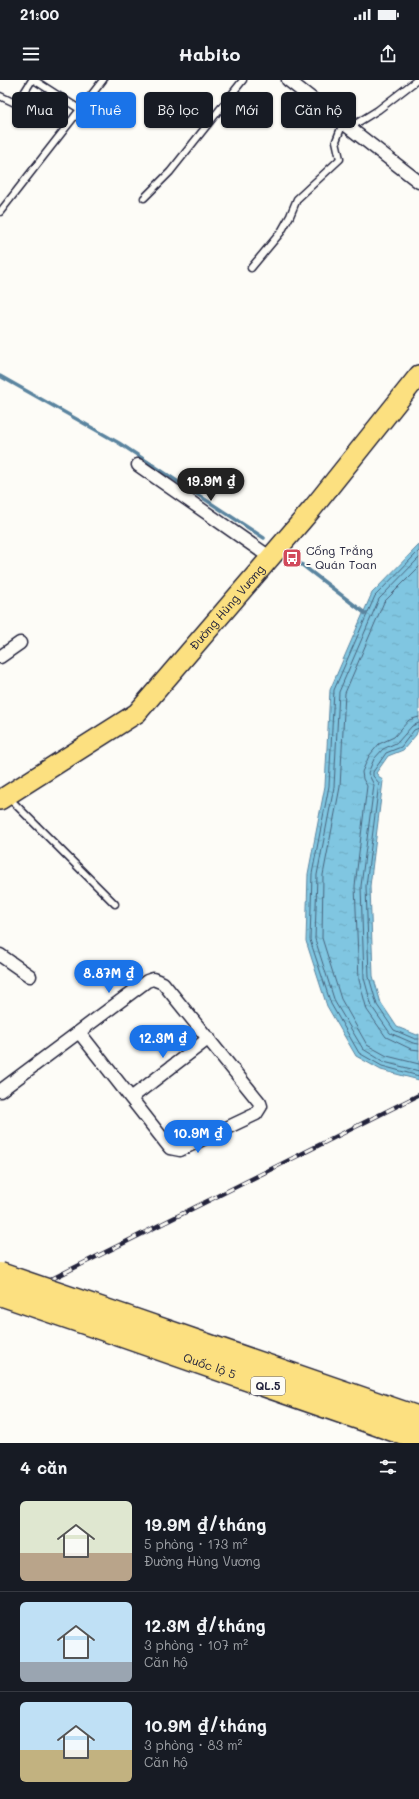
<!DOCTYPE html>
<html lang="vi">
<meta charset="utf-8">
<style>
:root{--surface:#171b24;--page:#20242c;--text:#f1f3f6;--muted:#9ea1a6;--line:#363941;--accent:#1a73e8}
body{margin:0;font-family:Mali,sans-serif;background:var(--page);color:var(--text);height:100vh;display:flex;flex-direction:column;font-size:15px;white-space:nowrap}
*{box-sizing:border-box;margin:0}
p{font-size:13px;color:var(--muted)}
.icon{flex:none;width:22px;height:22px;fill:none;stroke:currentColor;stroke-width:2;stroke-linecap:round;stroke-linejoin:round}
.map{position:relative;height:1363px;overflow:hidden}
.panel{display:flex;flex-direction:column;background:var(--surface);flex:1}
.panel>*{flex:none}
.guide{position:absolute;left:12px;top:12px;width:395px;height:36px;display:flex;gap:8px}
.price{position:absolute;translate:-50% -34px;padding:0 9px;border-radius:14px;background:var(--accent);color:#fff;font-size:13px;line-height:26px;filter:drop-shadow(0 1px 2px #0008)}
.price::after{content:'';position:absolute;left:50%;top:24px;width:12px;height:9px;margin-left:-6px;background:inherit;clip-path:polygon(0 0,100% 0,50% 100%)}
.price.active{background:#222;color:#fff}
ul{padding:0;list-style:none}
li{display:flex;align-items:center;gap:12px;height:100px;padding:0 20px}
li+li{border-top:1px solid var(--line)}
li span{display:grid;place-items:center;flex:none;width:112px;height:80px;border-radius:6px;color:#555}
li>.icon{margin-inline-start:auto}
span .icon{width:48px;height:48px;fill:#fffc;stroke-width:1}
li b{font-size:17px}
h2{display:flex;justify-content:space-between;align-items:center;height:48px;padding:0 20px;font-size:17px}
.tag{padding:0 14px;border-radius:6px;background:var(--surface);box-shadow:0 1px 3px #0004;font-size:14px;line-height:36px}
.tag.active{background:var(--accent);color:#fff}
.status{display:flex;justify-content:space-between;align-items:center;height:28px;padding:0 20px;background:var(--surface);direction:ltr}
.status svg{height:11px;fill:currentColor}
header{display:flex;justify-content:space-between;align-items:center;height:52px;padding:0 20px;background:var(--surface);font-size:18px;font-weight:700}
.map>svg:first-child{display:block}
.water{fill:url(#water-ripples);stroke:#5a849f}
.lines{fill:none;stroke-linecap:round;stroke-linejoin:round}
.shore{stroke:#48647d;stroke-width:1}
.stream{stroke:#5a849f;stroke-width:3.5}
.lane-casing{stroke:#22223b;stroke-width:9}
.street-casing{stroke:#22223b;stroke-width:15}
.primary-casing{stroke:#22223b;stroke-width:22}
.highway-casing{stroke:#22223b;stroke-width:25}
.lane{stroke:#fdfcf7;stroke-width:6}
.street{stroke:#fdfcf7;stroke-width:12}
.primary{stroke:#fce080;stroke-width:19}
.highway{stroke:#fce080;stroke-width:22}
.rail-casing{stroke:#22223b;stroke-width:4.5}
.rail{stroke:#fdfcf7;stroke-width:3;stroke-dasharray:9;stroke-linecap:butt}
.highway-bridge-casing{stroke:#22223b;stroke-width:25;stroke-linecap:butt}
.highway-bridge{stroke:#fce080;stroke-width:22}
.labels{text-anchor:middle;stroke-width:4;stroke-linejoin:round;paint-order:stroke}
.shield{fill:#fdfcf7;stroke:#646373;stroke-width:1}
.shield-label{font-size:11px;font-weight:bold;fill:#22223b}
.poi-label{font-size:12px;fill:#22223b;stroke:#fdfcf7;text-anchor:start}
.street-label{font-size:12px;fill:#22223b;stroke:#fdfcf7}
</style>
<div class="status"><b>21:00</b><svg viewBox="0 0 49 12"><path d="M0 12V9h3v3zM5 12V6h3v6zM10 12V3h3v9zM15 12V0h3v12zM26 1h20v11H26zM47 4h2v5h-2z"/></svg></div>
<header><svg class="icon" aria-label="menu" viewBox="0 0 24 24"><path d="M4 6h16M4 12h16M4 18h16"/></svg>Habito<svg class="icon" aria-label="share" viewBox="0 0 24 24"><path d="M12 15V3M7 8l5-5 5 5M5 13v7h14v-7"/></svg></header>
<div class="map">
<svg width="419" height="1363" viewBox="0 0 419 1363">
<defs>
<pattern id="water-ripples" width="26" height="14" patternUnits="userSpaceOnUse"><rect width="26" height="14" fill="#80c6e1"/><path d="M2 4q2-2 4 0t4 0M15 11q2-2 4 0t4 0" fill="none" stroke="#6eaac2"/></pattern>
</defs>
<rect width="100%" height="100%" fill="#fdfcf7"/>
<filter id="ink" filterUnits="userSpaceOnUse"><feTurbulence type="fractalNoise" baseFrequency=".025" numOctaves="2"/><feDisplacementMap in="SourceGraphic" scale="8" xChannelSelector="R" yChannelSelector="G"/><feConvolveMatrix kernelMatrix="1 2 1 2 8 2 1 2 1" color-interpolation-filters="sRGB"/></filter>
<g filter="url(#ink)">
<polygon class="water" points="419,465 419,647 416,655 403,670 388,676 376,693 383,701 370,806 373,896 381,923 397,947 417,955 419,954 419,1000 381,990 356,976 327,926 306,861 308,794 325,706 330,610 372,513"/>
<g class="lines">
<g class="shore">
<polyline points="419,471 375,516 334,610 329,706 312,794 310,860 331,924 359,973 382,986 419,996"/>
<polyline points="419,478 379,519 339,612 334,707 317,795 315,859 335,922 363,969 384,982 419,991"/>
<polyline points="419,487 384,522 345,613 340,707 323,795 322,858 341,919 367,965 387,976 419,984"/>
<polyline points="419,637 409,640 394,657 379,664 369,676 362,692 363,699 367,706 355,806 359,900 367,930 386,957 411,969 419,970"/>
<polyline points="419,643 412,646 398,662 383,669 374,679 368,693 374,705 361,806 364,898 372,927 390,953 413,963 419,964"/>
<polyline points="419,648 414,650 401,667 386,673 373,692 373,696 379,703 366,806 369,897 377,925 394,950 415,959 419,959"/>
</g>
<g class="stream">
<polyline points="0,296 119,363 264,458"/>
<polyline points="297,481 366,534"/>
</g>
<defs>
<g id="lane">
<polyline points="34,0 81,30"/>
<polyline points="0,16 17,24 32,0"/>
<polyline points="349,48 378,30 417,0"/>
<polyline points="144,118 170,92 243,0"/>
<polyline points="0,132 103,0"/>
<polyline points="251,188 281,152 290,136 297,119 340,79 336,61 343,43"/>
<polyline points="9,718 115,824"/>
</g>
<g id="street">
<polyline points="288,0 419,102"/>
<polyline points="138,385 271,478"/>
<polyline points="0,577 20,563"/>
<polyline points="0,875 30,896"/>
<polyline points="0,1011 147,901 153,899 163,903 260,1023 261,1026 256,1034 180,1070 170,1068 79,952"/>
<polyline points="131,1018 209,958"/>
</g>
<g id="primary">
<path id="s1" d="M0,720l137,-87 175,-204 107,-134"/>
</g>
<g id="highway">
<polyline points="126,1237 419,1338"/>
<path id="s2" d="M117,1254l302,105"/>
</g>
</defs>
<use href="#lane" class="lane-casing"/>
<use href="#street" class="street-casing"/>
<use href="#primary" class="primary-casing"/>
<use href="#highway" class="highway-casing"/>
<use href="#lane" class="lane"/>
<use href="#street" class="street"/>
<use href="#primary" class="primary"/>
<use href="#highway" class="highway"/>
<defs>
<polyline id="rail" points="0,1225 419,1015"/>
</defs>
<use href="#rail" class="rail-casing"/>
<use href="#rail" class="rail"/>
<defs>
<g id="highway-bridge">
<polyline points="0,1194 126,1237"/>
<polyline points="0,1214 117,1254"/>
</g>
</defs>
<use href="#highway-bridge" class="highway-bridge-casing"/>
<use href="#highway-bridge" class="highway-bridge"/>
</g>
</g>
<defs>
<symbol id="bus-square" viewBox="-11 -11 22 22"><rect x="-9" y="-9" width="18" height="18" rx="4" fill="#d1495b" stroke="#fdfcf7"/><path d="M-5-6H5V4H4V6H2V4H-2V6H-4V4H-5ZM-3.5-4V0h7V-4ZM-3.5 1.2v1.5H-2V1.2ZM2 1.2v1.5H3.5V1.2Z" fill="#fff"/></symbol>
</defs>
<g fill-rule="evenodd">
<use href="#bus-square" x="281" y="467" width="22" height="22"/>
</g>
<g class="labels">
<rect class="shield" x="251" y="1297" width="34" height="18" rx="3"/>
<g class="shield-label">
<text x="268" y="1310">QL.5</text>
</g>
<g class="poi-label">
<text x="306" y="475">Cống Trắng<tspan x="306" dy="14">- Quán Toan</tspan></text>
</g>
<g class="street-label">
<text dy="4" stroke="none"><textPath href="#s1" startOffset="301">Đường Hùng Vương</textPath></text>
<text dy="4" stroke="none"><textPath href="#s2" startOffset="98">Quốc lộ 5</textPath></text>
</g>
</g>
</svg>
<b class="price active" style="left:211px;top:422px">19.9M ₫</b>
<b class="price" style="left:109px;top:914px">8.87M ₫</b>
<b class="price" style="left:163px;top:979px">12.3M ₫</b>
<b class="price" style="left:198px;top:1074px">10.9M ₫</b>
<div class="guide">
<a class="tag">Mua</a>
<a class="tag active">Thuê</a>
<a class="tag">Bộ lọc</a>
<a class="tag">Mới</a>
<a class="tag">Căn hộ</a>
</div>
</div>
<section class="panel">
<h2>4 căn<svg class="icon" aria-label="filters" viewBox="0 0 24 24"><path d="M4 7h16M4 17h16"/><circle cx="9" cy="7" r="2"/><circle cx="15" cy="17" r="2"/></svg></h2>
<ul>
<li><span style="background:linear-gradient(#dfe7d0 65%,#b9a48a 0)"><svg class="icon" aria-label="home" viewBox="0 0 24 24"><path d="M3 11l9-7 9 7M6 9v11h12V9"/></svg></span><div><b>19.9M ₫/tháng</b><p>5 phòng · 173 m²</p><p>Đường Hùng Vương</p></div></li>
<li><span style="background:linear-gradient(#bfe0f5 75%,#9aa5b1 0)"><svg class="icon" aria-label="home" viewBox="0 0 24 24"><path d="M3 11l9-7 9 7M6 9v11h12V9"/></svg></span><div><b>12.3M ₫/tháng</b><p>3 phòng · 107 m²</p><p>Căn hộ</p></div></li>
<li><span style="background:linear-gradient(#bfe0f5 60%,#c2b280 0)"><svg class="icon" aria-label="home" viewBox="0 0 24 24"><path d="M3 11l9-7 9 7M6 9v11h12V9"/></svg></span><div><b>10.9M ₫/tháng</b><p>3 phòng · 83 m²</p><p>Căn hộ</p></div></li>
</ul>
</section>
